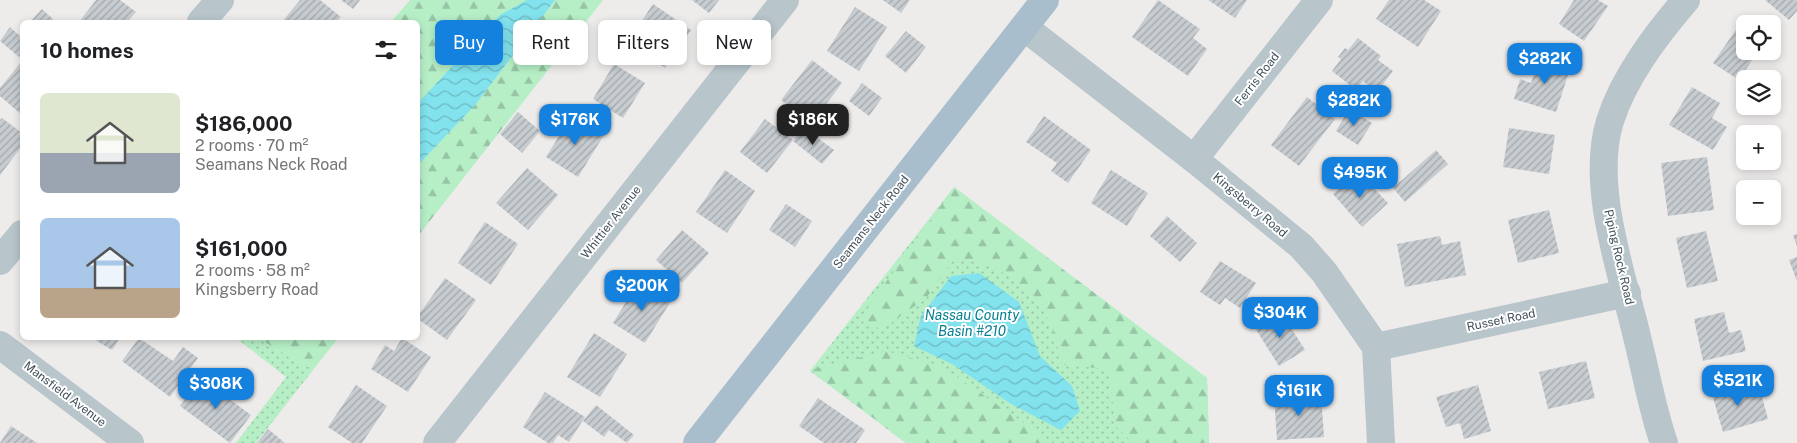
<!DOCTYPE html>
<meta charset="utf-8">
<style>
:root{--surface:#fff;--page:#f6f6f6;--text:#202124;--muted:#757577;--accent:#1481df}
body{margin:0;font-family:"Public Sans",sans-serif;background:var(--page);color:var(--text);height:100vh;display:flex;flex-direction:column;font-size:19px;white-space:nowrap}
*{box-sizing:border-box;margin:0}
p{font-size:16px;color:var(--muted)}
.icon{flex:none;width:28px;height:28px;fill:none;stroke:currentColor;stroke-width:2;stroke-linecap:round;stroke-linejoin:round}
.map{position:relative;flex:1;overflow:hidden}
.drawer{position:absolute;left:20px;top:20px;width:400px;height:320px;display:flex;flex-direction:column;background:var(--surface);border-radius:8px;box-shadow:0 2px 8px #0003}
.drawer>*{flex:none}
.top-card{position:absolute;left:435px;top:20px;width:475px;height:45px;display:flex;gap:10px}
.tools{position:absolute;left:1736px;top:15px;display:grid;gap:10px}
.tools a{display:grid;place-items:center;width:45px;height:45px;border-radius:8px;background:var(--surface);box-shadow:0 2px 8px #0003;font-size:25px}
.price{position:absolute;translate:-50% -42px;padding:0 11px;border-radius:10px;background:var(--accent);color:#fff;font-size:16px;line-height:32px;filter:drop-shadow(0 1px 2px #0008)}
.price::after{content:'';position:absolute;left:50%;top:30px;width:15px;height:11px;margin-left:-8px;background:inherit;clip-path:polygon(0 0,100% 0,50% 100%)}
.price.current{background:#222;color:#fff}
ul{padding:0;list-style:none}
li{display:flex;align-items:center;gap:15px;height:125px;padding:0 20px}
li span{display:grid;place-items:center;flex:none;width:140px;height:100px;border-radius:8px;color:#555}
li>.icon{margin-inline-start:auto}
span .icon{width:60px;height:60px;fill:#fffc;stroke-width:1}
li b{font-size:21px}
h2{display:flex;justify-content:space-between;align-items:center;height:60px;padding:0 20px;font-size:21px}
.chip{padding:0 18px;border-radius:8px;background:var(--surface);box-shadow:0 2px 8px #0003;font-size:18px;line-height:45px}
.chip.current{background:var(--accent);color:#fff}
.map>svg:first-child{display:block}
.grass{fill:url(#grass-dots)}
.forest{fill:url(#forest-firs)}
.water{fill:url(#water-waves)}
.building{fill:url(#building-hatch)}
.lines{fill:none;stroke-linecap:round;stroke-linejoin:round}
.minor{stroke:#b8c5cb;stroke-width:28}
.major{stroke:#a9becc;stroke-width:28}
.labels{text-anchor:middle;stroke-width:4;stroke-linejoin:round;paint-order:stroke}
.street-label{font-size:12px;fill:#435159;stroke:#fff}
.water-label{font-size:14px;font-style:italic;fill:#098190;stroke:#fff}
</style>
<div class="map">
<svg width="1797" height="443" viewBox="0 0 1797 443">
<defs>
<pattern id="grass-dots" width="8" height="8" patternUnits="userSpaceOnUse" patternTransform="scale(1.25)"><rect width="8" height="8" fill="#b6efc6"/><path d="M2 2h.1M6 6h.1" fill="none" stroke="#96c4a4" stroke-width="1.8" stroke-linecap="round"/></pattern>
<pattern id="forest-firs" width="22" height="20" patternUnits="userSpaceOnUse" patternTransform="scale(1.25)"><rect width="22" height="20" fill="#b6efc6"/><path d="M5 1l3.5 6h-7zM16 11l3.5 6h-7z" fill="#96c4a4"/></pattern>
<pattern id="water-waves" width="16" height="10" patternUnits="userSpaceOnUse" patternTransform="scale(1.25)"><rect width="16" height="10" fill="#82e2ed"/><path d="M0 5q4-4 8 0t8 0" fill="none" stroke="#6cbac3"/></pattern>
<pattern id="building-hatch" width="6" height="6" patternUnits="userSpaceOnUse" patternTransform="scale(1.25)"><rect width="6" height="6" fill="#c7ccd0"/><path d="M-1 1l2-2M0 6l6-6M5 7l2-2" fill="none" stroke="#a3a8ac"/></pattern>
</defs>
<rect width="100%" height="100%" fill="#eeebeb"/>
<g class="grass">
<polygon points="954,187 1207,378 1209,443 906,443 810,371"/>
<polygon points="236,338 338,338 256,443 236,443 286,377"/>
</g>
<g class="forest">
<polygon points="410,0 603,0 418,236 418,22 391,22"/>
<polygon points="954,187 1207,378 1209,443 1132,443 1115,425 1109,369 1062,365 1052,326 1032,293 993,266 955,258 927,297 883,329 863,324 869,306"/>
<polygon points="259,338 338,338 314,368 302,366"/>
<polygon points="887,351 944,368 1053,443 906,443 810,370"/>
</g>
<g class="water">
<polygon points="527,0 555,0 475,105 418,165 418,103 500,15"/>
<polygon points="979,273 1019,302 1040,356 1072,386 1080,411 1061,430 1011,404 952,364 914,346 921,316 951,276"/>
</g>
<g class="building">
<polygon points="96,0 120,0 136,12 127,22 79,22"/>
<polygon points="300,0 320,0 341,17 336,22 282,22"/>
<polygon points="341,0 360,0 353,9"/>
<polygon points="692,0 719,0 709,13"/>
<polygon points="883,0 910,0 901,13"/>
<polygon points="1158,0 1200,29 1193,38 1207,49 1188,76 1132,37"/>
<polygon points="1208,0 1247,0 1235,18"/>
<polygon points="1389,0 1424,0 1441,11 1418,47 1376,19"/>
<polygon points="1574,0 1598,0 1608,6 1584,41 1559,24"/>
<polygon points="1765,0 1797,0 1797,11 1789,20"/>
<polygon points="653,4 691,30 665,68 628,42"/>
<polygon points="855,7 887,27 859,71 827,51"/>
<polygon points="42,9 55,21 54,22 30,22"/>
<polygon points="1742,21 1745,23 1745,51 1758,51 1739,80 1713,63"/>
<polygon points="10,27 22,38 22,53 19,57 0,41"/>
<polygon points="906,31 926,47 906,73 885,56"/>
<polygon points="1358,38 1381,56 1378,60 1393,71 1377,92 1363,81 1356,90 1332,71 1341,59 1338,57 1345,48 1348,50"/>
<polygon points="1540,56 1571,66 1556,112 1514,99 1520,79 1531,83"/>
<polygon points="812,60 842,83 812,123 781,100"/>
<polygon points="22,61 22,115 0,96 0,88"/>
<polygon points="614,64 645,83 623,118 593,99"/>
<polygon points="862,83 882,98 869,116 849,101"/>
<polygon points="1692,87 1720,103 1712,118 1727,127 1713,150 1669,125"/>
<polygon points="1307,97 1335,119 1299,166 1271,145"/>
<polygon points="1349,109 1372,123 1358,145 1336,131"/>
<polygon points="518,112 540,131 522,153 500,134"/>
<polygon points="572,115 604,135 578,177 546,157"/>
<polygon points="1044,116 1091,150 1068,183 1051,171 1057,163 1026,142"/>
<polygon points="2,118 22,133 22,146 0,175 0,120"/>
<polygon points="765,119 793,140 767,173 740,152"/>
<polygon points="803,127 834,150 822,164 793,141"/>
<polygon points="1509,128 1555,135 1549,174 1503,167"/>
<polygon points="1436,150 1448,164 1405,202 1393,188"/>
<polygon points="1707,157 1714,210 1668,216 1661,163"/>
<polygon points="527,168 558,195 528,230 496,203"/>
<polygon points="725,170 755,191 727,233 696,212"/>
<polygon points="1111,170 1148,193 1127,226 1091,203"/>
<polygon points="1358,172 1388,203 1362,227 1333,194"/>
<polygon points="786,204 812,221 795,247 769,230"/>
<polygon points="1549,210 1559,253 1518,263 1508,220"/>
<polygon points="1167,216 1197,243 1180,262 1150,236"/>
<polygon points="485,222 518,244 491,285 458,263"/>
<polygon points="682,230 709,253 682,283 656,260"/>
<polygon points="1706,231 1718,281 1687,288 1676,238"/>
<polygon points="1797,234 1797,246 1793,235"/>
<polygon points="1440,236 1442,245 1460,241 1466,275 1405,287 1397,244"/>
<polygon points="1797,257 1797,281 1789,260"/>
<polygon points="1220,261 1256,283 1240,308 1225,298 1220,305 1200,292"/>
<polygon points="445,278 476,300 447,340 418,319 418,312 420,313"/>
<polygon points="639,281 671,301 645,343 613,323"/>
<polygon points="1281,312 1305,350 1279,366 1255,328"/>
<polygon points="1724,312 1729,333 1741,330 1746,351 1703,361 1694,319"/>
<polygon points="594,333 627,354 600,397 567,377"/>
<polygon points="92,338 120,338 112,350"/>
<polygon points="139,338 173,361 183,347 198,358 170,397 122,361"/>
<polygon points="402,338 431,357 408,392 371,369 385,345 394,351"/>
<polygon points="1586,361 1595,398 1548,409 1539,372"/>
<polygon points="201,378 251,415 230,443 180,406"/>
<polygon points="1738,383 1742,395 1760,390 1768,419 1723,432 1711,391"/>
<polygon points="356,385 387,406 362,443 352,443 328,427"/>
<polygon points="1478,385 1491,431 1464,439 1460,423 1446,427 1436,397"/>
<polygon points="545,392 585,417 569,442 558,435 553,443 548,443 523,427"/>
<polygon points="1321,394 1324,437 1277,440 1274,397"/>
<polygon points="818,398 865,430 856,443 824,443 799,426"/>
<polygon points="596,405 634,435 627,443 609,430 604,437 583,421"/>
<polygon points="11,426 37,443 0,443"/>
<polygon points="268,429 285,443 257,443"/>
</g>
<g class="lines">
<g class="minor">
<polyline points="201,22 220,0"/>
<polyline points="1024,27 1194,159 1301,246 1324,272 1376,347 1381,443"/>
<polyline points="1194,159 1319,0"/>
<polyline points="0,261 22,234"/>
<polyline points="0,345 130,443"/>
<polyline points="1376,347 1627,293"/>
<polyline points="437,443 785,0"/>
<path d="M1664,443c-12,-34 -18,-71 -27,-106 -15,-64 -47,-151 -27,-216 14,-44 46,-86 76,-121"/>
</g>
<polyline class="major" points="697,443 1045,0"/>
</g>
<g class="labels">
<g class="street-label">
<text transform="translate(1257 79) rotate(-52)" y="4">Ferris Road</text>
<text transform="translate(1250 205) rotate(40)" y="4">Kingsberry Road</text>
<text transform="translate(611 222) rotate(-52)" y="4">Whittier Avenue</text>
<text transform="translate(871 222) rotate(-52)" y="4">Seamans Neck Road</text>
<text transform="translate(1619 257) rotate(77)" y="4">Piping Rock Road</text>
<text transform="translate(1501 320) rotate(-12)" y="4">Russet Road</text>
<text transform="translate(65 394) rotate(37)" y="4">Mansfield Avenue</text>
</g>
<g class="water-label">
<text x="972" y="320">Nassau County<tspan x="972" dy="16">Basin #210</tspan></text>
</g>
</g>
</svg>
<div class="tools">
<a><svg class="icon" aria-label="locate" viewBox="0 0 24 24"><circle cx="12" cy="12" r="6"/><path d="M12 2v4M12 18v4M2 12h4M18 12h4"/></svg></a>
<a><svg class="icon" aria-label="layers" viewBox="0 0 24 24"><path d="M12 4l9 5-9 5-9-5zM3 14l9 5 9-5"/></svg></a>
<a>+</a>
<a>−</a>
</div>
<b class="price" style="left:1545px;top:85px">$282K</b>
<b class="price" style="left:1354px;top:127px">$282K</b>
<b class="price" style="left:575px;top:146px">$176K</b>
<b class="price current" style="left:813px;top:146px">$186K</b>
<b class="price" style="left:1360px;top:199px">$495K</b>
<b class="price" style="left:642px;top:312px">$200K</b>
<b class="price" style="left:1280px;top:339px">$304K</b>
<b class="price" style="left:1738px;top:407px">$521K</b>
<b class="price" style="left:216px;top:410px">$308K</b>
<b class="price" style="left:1299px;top:417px">$161K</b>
<div class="top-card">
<a class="chip current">Buy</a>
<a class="chip">Rent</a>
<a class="chip">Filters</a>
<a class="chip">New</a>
</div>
<section class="drawer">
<h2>10 homes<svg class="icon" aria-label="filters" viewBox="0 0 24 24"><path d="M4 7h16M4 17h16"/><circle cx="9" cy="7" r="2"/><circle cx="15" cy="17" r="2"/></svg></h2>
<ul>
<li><span style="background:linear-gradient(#dfe7d0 60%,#9aa5b1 0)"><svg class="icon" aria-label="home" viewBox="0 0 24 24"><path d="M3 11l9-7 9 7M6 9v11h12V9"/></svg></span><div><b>$186,000</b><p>2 rooms · 70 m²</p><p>Seamans Neck Road</p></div></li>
<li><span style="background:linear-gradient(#a9c7e8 70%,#b9a48a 0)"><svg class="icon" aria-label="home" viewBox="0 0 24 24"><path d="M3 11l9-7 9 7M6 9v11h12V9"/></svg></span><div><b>$161,000</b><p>2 rooms · 58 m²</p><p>Kingsberry Road</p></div></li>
</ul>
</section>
</div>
